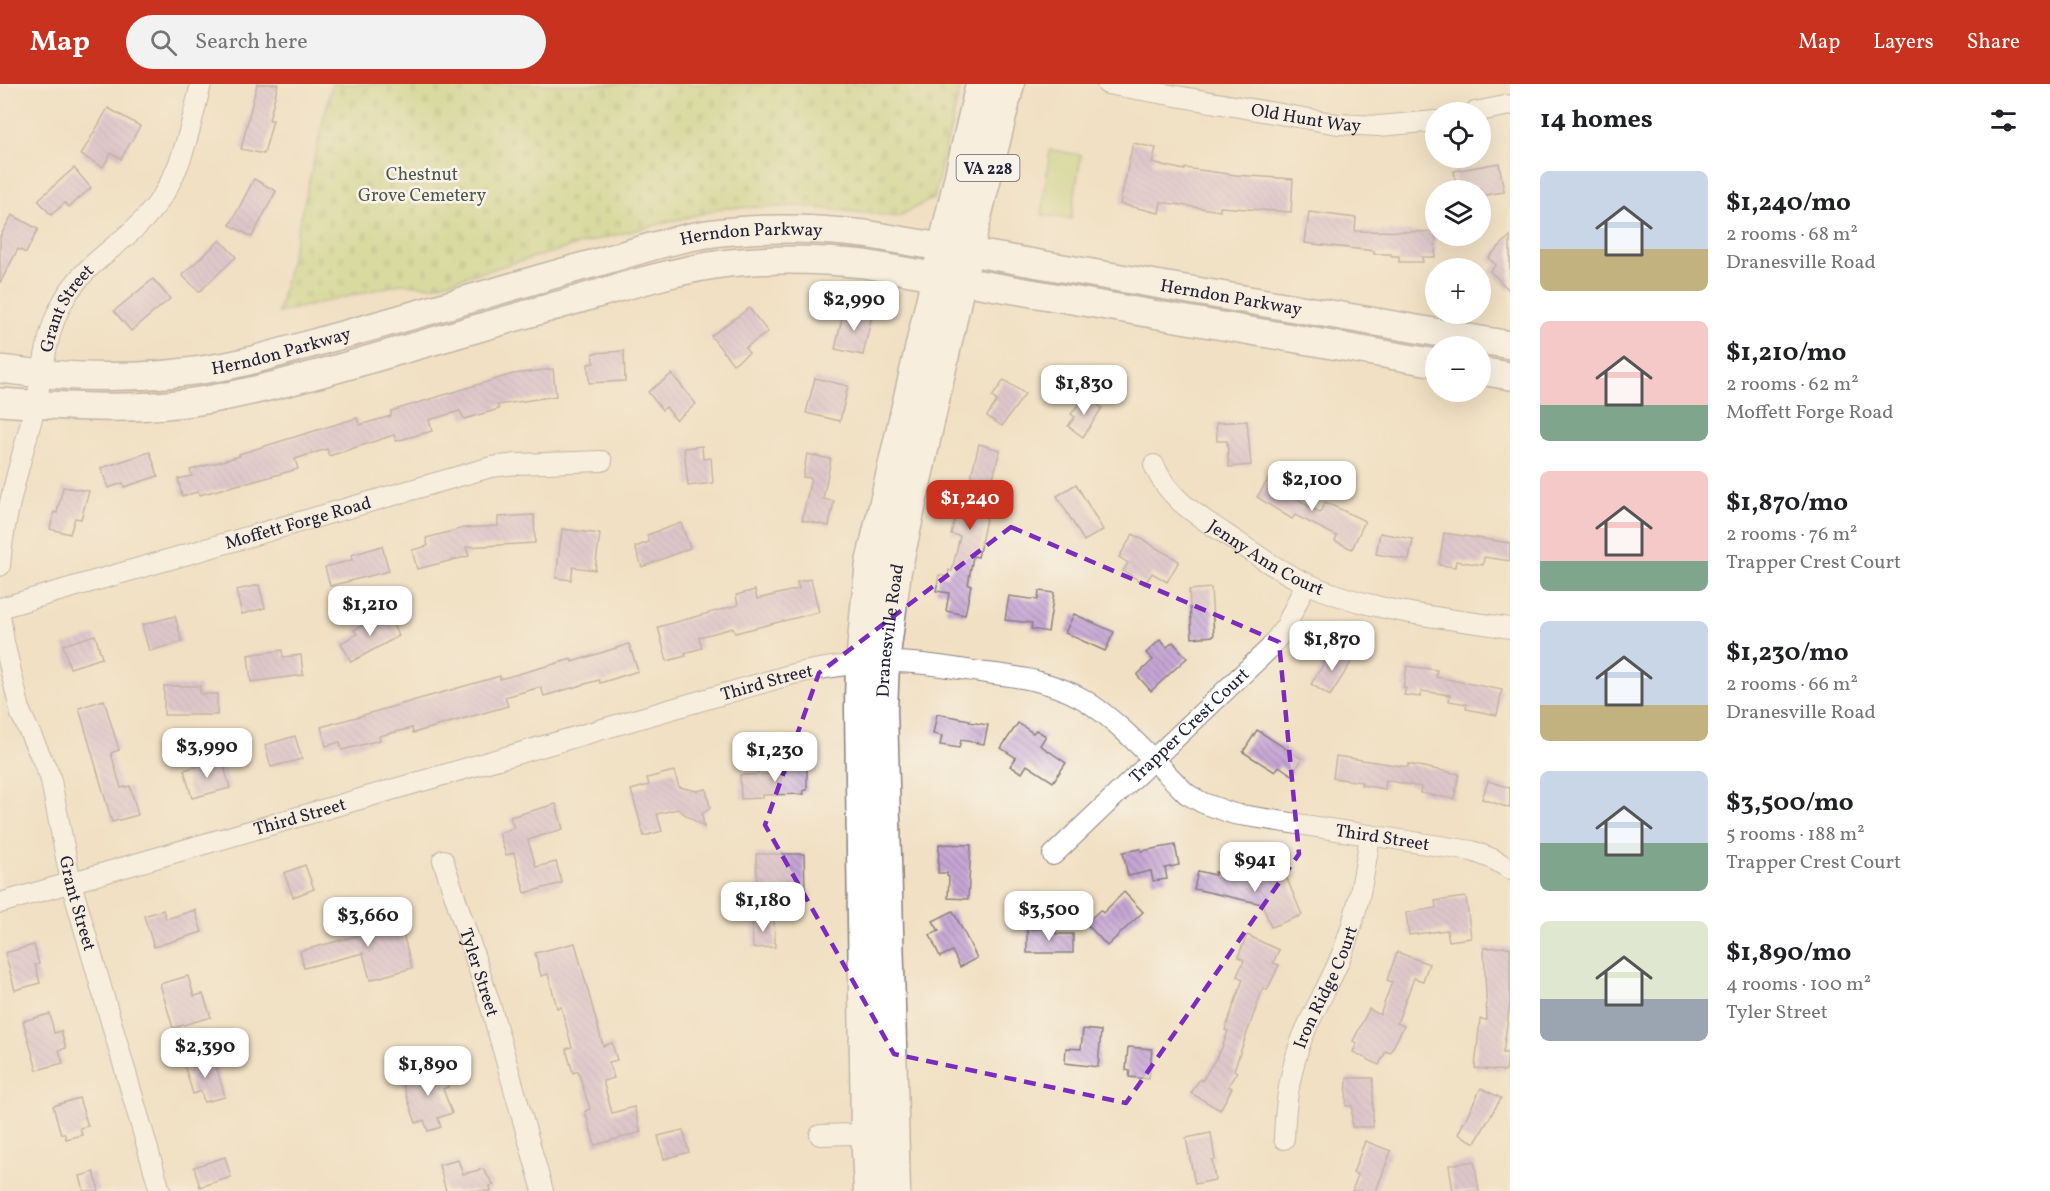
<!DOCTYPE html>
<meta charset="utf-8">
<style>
:root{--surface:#fff;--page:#f2f2f2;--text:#202124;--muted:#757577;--accent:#c8321e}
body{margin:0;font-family:Vollkorn,serif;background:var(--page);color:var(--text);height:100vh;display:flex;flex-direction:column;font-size:22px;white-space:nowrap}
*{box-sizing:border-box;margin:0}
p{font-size:20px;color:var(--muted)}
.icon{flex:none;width:33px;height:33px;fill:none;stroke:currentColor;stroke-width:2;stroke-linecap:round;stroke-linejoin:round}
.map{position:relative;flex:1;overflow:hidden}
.side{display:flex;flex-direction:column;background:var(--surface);width:540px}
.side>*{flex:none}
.controls{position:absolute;left:1425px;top:18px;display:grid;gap:12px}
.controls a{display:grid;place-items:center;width:66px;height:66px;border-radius:50%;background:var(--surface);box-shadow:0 6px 24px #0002;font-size:30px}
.price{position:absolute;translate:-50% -51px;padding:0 14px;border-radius:12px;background:#fff;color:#222;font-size:20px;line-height:39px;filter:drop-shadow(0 2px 3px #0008)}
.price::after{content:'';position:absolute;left:50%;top:36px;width:18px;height:14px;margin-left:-9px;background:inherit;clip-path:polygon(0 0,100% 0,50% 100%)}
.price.selected{background:var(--accent);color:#fff}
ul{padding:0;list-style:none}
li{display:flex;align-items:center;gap:18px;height:150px;padding:0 30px}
li span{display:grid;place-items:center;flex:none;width:168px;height:120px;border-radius:9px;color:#555}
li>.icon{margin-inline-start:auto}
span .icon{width:72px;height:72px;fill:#fffc;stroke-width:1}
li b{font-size:26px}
h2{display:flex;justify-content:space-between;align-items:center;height:72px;padding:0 30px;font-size:26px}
header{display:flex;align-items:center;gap:36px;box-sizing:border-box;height:84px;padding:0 30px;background:var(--accent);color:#fff}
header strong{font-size:28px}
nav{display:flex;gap:33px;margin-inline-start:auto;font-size:21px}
.search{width:420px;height:54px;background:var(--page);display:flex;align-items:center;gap:15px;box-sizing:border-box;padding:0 21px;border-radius:33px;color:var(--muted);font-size:22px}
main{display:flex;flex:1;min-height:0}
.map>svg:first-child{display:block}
.cemetery{fill:url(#cemetery-stones);stroke:#707a59;stroke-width:1.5}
.pitch{fill:#bdd377;stroke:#707a59;stroke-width:1.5}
.building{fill:url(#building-back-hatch)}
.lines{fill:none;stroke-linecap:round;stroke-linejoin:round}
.street-casing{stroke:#8a817f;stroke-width:22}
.secondary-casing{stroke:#8a817f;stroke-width:30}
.primary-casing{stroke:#8a817f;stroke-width:33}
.street{stroke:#fff;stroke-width:20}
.secondary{stroke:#fff;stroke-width:27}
.primary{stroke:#fff;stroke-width:30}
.marked{fill:none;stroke:#7b2cbf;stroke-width:4.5;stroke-dasharray:12 8;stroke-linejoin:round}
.labels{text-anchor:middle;stroke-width:5;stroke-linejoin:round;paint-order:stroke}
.shield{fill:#f7f3e8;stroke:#62616f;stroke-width:1.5}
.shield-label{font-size:16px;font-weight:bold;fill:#22223b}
.street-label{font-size:18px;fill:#22223b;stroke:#f7f3e8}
.park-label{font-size:18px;fill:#50574d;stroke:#f7f3e8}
</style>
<header>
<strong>Map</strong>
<div class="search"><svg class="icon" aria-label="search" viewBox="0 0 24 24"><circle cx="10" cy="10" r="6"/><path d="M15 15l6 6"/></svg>Search here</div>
<nav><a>Map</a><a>Layers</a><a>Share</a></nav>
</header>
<main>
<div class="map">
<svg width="1510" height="1107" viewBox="0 0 1510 1107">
<defs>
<pattern id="cemetery-stones" width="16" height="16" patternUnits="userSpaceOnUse" patternTransform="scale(1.5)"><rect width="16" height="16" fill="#bdd377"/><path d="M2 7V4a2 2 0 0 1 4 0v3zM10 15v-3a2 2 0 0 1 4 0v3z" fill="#a2b568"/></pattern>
<pattern id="building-back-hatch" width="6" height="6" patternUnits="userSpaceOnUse" patternTransform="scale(1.5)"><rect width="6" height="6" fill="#c7a6d5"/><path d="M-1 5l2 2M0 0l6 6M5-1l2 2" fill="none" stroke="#a187ae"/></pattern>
</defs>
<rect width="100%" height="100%" fill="#f7f3e8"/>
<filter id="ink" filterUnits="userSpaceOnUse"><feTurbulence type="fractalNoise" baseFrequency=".0167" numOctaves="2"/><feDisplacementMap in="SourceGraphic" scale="12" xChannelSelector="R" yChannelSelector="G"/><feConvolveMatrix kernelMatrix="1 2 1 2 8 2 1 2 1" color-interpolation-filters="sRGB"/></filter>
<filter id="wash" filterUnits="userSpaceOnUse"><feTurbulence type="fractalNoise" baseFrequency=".008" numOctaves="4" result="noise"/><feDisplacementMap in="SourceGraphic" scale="24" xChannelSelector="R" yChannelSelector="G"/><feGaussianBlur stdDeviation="1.35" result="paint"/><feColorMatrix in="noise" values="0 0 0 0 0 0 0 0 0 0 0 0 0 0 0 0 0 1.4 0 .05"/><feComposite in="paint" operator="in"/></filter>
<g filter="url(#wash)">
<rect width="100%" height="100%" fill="#f1e0c3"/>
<polygon class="cemetery" points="332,0 961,0 934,114 897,133 803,122 725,124 588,158 433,202 400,200 278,229"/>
<polygon class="pitch" points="1050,66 1081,71 1071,135 1042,131"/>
<g id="blocks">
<g class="building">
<polygon points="257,0 278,0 269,36 273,36 264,70 241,65"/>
<polygon points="108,24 140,42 121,75 111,69 103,83 81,71"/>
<polygon points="1133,59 1156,64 1152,79 1185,86 1185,84 1236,91 1293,95 1291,128 1220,123 1220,127 1161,118 1159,129 1120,120"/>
<polygon points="1499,79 1504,108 1480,112 1480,106 1457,106 1454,87"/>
<polygon points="74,84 91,104 69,123 65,119 51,131 38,116"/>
<polygon points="254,95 276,107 252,153 230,141"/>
<polygon points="1309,128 1356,134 1355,147 1436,148 1435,173 1422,173 1423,178 1399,178 1399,172 1391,172 1391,170 1374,170 1374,167 1305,159"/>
<polygon points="12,131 38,145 26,169 18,165 0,199 0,153"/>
<polygon points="1510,152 1510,207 1490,187 1496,181 1488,174"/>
<polygon points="220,156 236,173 199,208 182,191"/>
<polygon points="153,195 170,215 131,247 114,227"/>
<polygon points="749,224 768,248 745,264 749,269 733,280 711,252"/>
<polygon points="844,225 872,231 863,271 835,265"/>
<polygon points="624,267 625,297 589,299 588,280 594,279 593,269"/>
<polygon points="553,285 556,312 497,321 499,325 464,335 460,327 429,336 432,347 396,357 394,351 329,372 327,365 295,375 298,385 248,399 248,398 199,411 198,408 182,412 178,395 192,392 190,386 240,372 239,370 357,334 359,341 391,332 391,327 513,290"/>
<polygon points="672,290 696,320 676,336 666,323 662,326 648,308"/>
<polygon points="815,294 848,302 840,337 806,329"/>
<polygon points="1004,296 1025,310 1002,342 987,332 997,317 992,313"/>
<polygon points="1085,312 1102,324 1083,353 1068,342 1075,333 1071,330"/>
<polygon points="1247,337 1251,381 1229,383 1227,357 1217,357 1216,339"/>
<polygon points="979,360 1000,366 985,426 988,426 978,473 973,472 968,501 971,501 965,531 946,527 949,509 936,507 939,491 948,493 949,486 952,487 960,452 951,450 955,433 963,435 970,404 968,404"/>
<polygon points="702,362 703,375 711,374 713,399 688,402 684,364"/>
<polygon points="150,368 158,392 124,403 123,399 108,404 101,384"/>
<polygon points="807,370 831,375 823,415 834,417 829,442 802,436 811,394 803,393"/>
<polygon points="1284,390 1296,397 1289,410 1320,429 1325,418 1365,437 1352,465 1335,457 1337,452 1295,431 1292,435 1257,413 1269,394 1278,399"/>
<polygon points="1076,400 1103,446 1084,457 1057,412"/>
<polygon points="63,403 89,407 81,435 75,434 70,450 50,445 54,428 57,429"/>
<polygon points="534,431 535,459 466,463 469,472 417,485 412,466 428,462 426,454 464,444 498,442 498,433"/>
<polygon points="681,439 690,464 642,483 635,463 649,458 647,451"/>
<polygon points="562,445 600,450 595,486 573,483 571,496 556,494"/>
<polygon points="1380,449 1413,455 1409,476 1376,470"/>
<polygon points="1444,449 1510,459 1510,477 1484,473 1483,481 1456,477 1455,483 1439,481"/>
<polygon points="1133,450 1179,477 1167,498 1152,489 1145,500 1123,487 1128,479 1119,473"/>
<polygon points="382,462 389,487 330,502 325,483 352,476 351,471"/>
<polygon points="811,495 819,528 735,549 733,544 699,553 702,564 685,569 686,572 667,577 658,543 738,521 736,511 755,506 757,515 799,505 797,498"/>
<polygon points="259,501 265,524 242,530 236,506"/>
<polygon points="1211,504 1214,552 1192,554 1189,506"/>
<polygon points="1039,507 1054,509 1048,548 1031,545 1032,539 1005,536 1009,512 1038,516"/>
<polygon points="386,529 399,552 351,578 341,559 357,550 354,546"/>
<polygon points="1074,530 1114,548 1105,567 1065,549"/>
<polygon points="175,532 182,558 149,567 142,541"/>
<polygon points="95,551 102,574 70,584 63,561"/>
<polygon points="1160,556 1167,563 1173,558 1187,574 1151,607 1137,591 1153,576 1146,569"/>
<polygon points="629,560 638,587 600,599 599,596 544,612 541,603 505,613 508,622 413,649 412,644 379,652 380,656 342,666 340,658 326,662 321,643 500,592 500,595 572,575 572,578"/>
<polygon points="1333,565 1352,577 1330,612 1311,600"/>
<polygon points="282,566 283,573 301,571 303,591 251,598 248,571"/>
<polygon points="1407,582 1437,586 1436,593 1502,606 1497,631 1466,625 1467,620 1449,617 1450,611 1421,607 1420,613 1404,611 1406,604 1403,604"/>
<polygon points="164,602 200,602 200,610 217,610 217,631 164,631"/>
<polygon points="104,616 119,666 111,669 121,704 130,702 138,731 112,738 79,624"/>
<polygon points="937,630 970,636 969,638 988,641 984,660 961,656 959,664 940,661 942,652 933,650"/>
<polygon points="1018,639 1033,649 1036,646 1046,652 1040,661 1066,679 1053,698 1027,681 1022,689 1010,682 1016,674 1001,664"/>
<polygon points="1257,646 1302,675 1292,691 1279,682 1275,688 1243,668"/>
<polygon points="295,652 302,675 271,683 265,661"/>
<polygon points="1336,672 1408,683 1408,680 1459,690 1454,715 1420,709 1421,703 1386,696 1385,705 1361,701 1362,698 1333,694"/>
<polygon points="222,675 230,704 192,714 184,686"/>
<polygon points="802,681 802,684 807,684 807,706 803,707 804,710 763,711 763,714 741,715 740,691 775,690 786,688 785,682"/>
<polygon points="674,687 679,703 697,707 706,705 710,724 702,730 704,743 677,725 657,730 662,747 644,752 631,706 649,701 647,694"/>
<polygon points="1488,697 1510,704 1510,724 1482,715"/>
<polygon points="556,720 563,745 528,756 536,783 556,778 562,799 525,809 514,769 506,771 499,749 514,744 510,733"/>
<polygon points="939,760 971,761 968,815 948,814 949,793 947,792 947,789 938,789"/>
<polygon points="1175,761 1179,781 1165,784 1167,795 1153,797 1151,787 1128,792 1123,768 1141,765 1141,767"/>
<polygon points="756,770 804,770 805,803 757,803"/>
<polygon points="305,781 314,805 293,813 284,789"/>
<polygon points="1283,785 1302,831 1271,843 1262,820 1194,805 1198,787 1215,791 1215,788 1256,796"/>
<polygon points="1124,808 1143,828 1107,862 1086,839 1100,826 1103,829"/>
<polygon points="1466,813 1471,854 1449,857 1447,846 1409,851 1406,829 1436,824 1435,817"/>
<polygon points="163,826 166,835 195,826 202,848 154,863 144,832"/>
<polygon points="953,827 977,874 960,883 952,867 940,873 930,851 939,847 933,837"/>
<polygon points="384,830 386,837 399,834 412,884 370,896 363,869 304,884 300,867 357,852 353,838"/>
<polygon points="752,835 774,835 775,863 753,864"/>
<polygon points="1056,844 1056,850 1073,850 1073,869 1027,869 1027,845"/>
<polygon points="1247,851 1279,866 1273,879 1279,881 1267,906 1263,904 1234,986 1237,988 1228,1002 1232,1004 1220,1026 1191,1009 1200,995 1202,997 1222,964 1228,947 1225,946 1243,895 1237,892 1244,876 1238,873"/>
<polygon points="575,859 603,962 612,959 617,976 609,978 614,994 603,997 612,1029 634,1023 641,1048 595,1061 585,1027 590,1025 578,987 573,989 566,965 572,963 561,923 557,924 548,890 541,892 535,869"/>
<polygon points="34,861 39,880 35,881 40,899 15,906 5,869"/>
<polygon points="1510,863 1510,919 1503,969 1508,969 1506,987 1475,984 1480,935 1487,936 1484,864"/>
<polygon points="1397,868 1429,880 1423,897 1414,894 1397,939 1404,942 1390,969 1386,967 1379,981 1353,968 1357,959 1353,957 1369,925 1380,931 1392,898 1387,896"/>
<polygon points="188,892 194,912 203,910 211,933 173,944 160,900"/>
<polygon points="50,930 54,949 61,947 66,964 59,966 63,979 37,986 23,937"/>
<polygon points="1083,945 1101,947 1098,983 1065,979 1066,964 1081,965"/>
<polygon points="1128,963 1152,965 1149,995 1129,993 1130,987 1126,986"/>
<polygon points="213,971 225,1013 204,1018 201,1007 193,1010 184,980"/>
<polygon points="441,982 448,1003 443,1005 452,1029 438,1034 441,1043 428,1047 424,1036 416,1039 401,996"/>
<polygon points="1347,994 1373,994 1373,1043 1352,1043 1352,1022 1346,1022"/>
<polygon points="1481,1004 1501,1014 1475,1059 1458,1050"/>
<polygon points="79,1014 88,1042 80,1044 82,1051 66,1055 64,1049 61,1050 53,1022"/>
<polygon points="683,1046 689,1068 664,1075 658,1052"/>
<polygon points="1211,1049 1215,1076 1212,1076 1215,1096 1195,1100 1186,1054"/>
<polygon points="1365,1057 1391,1067 1376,1107 1352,1107 1358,1091 1353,1089"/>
<polygon points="225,1073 231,1093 200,1103 194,1083"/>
<polygon points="458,1076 463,1090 483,1085 494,1101 490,1102 491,1107 446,1107 439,1081"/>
<polygon points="1474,1077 1479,1107 1453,1107 1449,1081"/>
<polygon points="94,1088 99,1107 84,1107 80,1092"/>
</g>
</g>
</g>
<g filter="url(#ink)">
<use href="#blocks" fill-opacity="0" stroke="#8a817f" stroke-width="1.5"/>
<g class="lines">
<defs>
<g id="street">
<path id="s1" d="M1107,0l231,40 41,2 57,-5"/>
<polyline points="1475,28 1510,21"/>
<path id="s2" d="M1154,381c14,33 41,49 70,68 27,18 53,37 82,50 64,29 135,34 204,45"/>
<path id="s3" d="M0,482c4,-55 22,-107 35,-160 10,-39 10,-78 33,-113 22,-33 53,-48 78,-76 35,-37 43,-85 55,-133"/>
<path id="s4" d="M0,524l491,-141 26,-3 85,-3"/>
<path id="s5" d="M0,531l4,27 17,72 29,62 21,107 89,308"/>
<path id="s6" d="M1053,771l217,-207 16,-22 20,-43"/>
<path id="s7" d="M443,776l47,144 53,187"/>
<path id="s8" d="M0,819l793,-229c30,-6 60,-11 90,-12 35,-1 70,6 104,11 34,4 66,9 96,26 39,24 71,63 104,95l16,9 31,11 238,37 21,8 17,10"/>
<polyline points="820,1051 853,1050 866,1047"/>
<path id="s9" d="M1284,1055c1,-36 6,-70 19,-103 11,-26 25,-50 36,-75 17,-40 25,-83 31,-126"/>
</g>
<g id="secondary">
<path id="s10" d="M0,285c74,10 152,11 226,-3 35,-7 70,-18 105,-28 86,-23 171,-49 257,-73 48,-13 96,-31 146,-34 44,-4 88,-2 131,3l645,111"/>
<polyline points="1480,287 1510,292"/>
<path d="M0,318c71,5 141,10 212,-3 55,-10 108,-25 162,-41 58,-17 116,-33 174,-50 55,-15 110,-34 167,-43 49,-7 99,-6 149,-1l572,99"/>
</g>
<g id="primary">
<path d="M869,1107l-3,-60 -6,-422c0,-49 5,-97 11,-146l110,-479"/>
<path id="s11" d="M895,1107l-13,-481 2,-48 12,-91 64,-289 49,-198"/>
</g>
</defs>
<use href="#street" class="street-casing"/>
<use href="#secondary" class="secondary-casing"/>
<use href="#primary" class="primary-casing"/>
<use href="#street" class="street"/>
<use href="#secondary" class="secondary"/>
<use href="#primary" class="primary"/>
</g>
</g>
<path d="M0 0H1510V1107H0ZM1011,443l268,115 20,212 -173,249 -232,-49 -129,-229 54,-152z" fill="#f1e0c3" fill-opacity=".55" fill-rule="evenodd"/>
<path class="marked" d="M1011,443l268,115 20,212 -173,249 -232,-49 -129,-229 54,-152z"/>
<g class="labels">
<rect class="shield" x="956.5" y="71" width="63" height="26" rx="4.5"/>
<g class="shield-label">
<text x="988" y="90">VA 228</text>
</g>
<g class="street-label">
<text dy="6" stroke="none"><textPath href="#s1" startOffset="202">Old Hunt Way</textPath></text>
<text dy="6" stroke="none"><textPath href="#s10" startOffset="770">Herndon Parkway</textPath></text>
<text dy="6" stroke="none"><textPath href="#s10" startOffset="1256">Herndon Parkway</textPath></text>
<text dy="6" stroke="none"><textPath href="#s3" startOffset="268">Grant Street</textPath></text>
<text dy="6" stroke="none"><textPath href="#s10" startOffset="284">Herndon Parkway</textPath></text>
<text dy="6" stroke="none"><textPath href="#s4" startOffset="310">Moffett Forge Road</textPath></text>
<text dy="6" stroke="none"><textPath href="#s2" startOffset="148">Jenny Ann Court</textPath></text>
<text dy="6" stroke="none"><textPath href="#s11" startOffset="561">Dranesville Road</textPath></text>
<text dy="6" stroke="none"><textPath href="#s8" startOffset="798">Third Street</textPath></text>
<text dy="6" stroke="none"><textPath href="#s6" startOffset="188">Trapper Crest Court</textPath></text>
<text dy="6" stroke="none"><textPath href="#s8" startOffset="312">Third Street</textPath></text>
<text dy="6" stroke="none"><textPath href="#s8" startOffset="1464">Third Street</textPath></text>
<text dy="6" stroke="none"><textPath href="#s5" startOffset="300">Grant Street</textPath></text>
<text dy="6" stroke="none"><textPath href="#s7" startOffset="118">Tyler Street</textPath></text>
<text dy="6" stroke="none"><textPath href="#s9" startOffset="159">Iron Ridge Court</textPath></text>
</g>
<g class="park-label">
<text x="422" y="96">Chestnut<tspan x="422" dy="21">Grove Cemetery</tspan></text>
</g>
</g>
</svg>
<div class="controls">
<a><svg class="icon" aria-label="locate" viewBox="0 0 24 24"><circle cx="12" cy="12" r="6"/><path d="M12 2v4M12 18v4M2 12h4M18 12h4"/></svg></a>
<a><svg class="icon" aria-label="layers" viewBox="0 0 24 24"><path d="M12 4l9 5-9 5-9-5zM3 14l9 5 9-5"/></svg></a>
<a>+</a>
<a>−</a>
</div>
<b class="price" style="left:854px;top:248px">$2,990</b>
<b class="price" style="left:1084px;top:332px">$1,830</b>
<b class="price" style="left:1312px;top:428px">$2,100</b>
<b class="price selected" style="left:970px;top:447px">$1,240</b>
<b class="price" style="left:370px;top:553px">$1,210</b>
<b class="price" style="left:1332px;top:588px">$1,870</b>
<b class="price" style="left:207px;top:695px">$3,990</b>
<b class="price" style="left:775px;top:699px">$1,230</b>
<b class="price" style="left:1255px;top:809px">$941</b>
<b class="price" style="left:763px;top:849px">$1,180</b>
<b class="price" style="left:1049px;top:858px">$3,500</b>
<b class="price" style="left:368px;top:864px">$3,660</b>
<b class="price" style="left:205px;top:995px">$2,390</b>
<b class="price" style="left:428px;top:1013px">$1,890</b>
</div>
<section class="side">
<h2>14 homes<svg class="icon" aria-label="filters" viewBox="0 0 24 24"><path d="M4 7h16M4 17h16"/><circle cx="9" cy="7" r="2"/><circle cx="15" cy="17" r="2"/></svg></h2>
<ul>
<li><span style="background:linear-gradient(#c9d6e8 65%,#c2b280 0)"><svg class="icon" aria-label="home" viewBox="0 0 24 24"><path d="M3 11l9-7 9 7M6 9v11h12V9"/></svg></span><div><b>$1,240/mo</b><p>2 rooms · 68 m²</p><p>Dranesville Road</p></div></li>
<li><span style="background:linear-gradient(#f6c9c9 70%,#7fa58c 0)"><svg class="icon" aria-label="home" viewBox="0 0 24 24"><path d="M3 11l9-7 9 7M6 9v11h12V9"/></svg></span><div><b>$1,210/mo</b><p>2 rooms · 62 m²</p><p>Moffett Forge Road</p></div></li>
<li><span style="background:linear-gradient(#f6c9c9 75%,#7fa58c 0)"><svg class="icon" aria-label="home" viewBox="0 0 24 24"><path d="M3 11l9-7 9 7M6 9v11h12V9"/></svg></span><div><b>$1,870/mo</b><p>2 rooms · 76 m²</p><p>Trapper Crest Court</p></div></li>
<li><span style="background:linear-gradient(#c9d6e8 70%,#c2b280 0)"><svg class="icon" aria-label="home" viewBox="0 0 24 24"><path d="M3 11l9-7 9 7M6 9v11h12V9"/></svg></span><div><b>$1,230/mo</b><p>2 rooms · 66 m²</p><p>Dranesville Road</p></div></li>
<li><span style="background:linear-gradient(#c9d6e8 60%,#7fa58c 0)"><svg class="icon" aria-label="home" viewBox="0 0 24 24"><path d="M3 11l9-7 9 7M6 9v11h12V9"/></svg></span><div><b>$3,500/mo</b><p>5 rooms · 188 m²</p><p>Trapper Crest Court</p></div></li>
<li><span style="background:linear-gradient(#dfe7d0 65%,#9aa5b1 0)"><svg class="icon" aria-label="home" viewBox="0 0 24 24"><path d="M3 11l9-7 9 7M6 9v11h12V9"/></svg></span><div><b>$1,890/mo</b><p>4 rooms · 100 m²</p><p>Tyler Street</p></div></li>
</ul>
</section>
</main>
